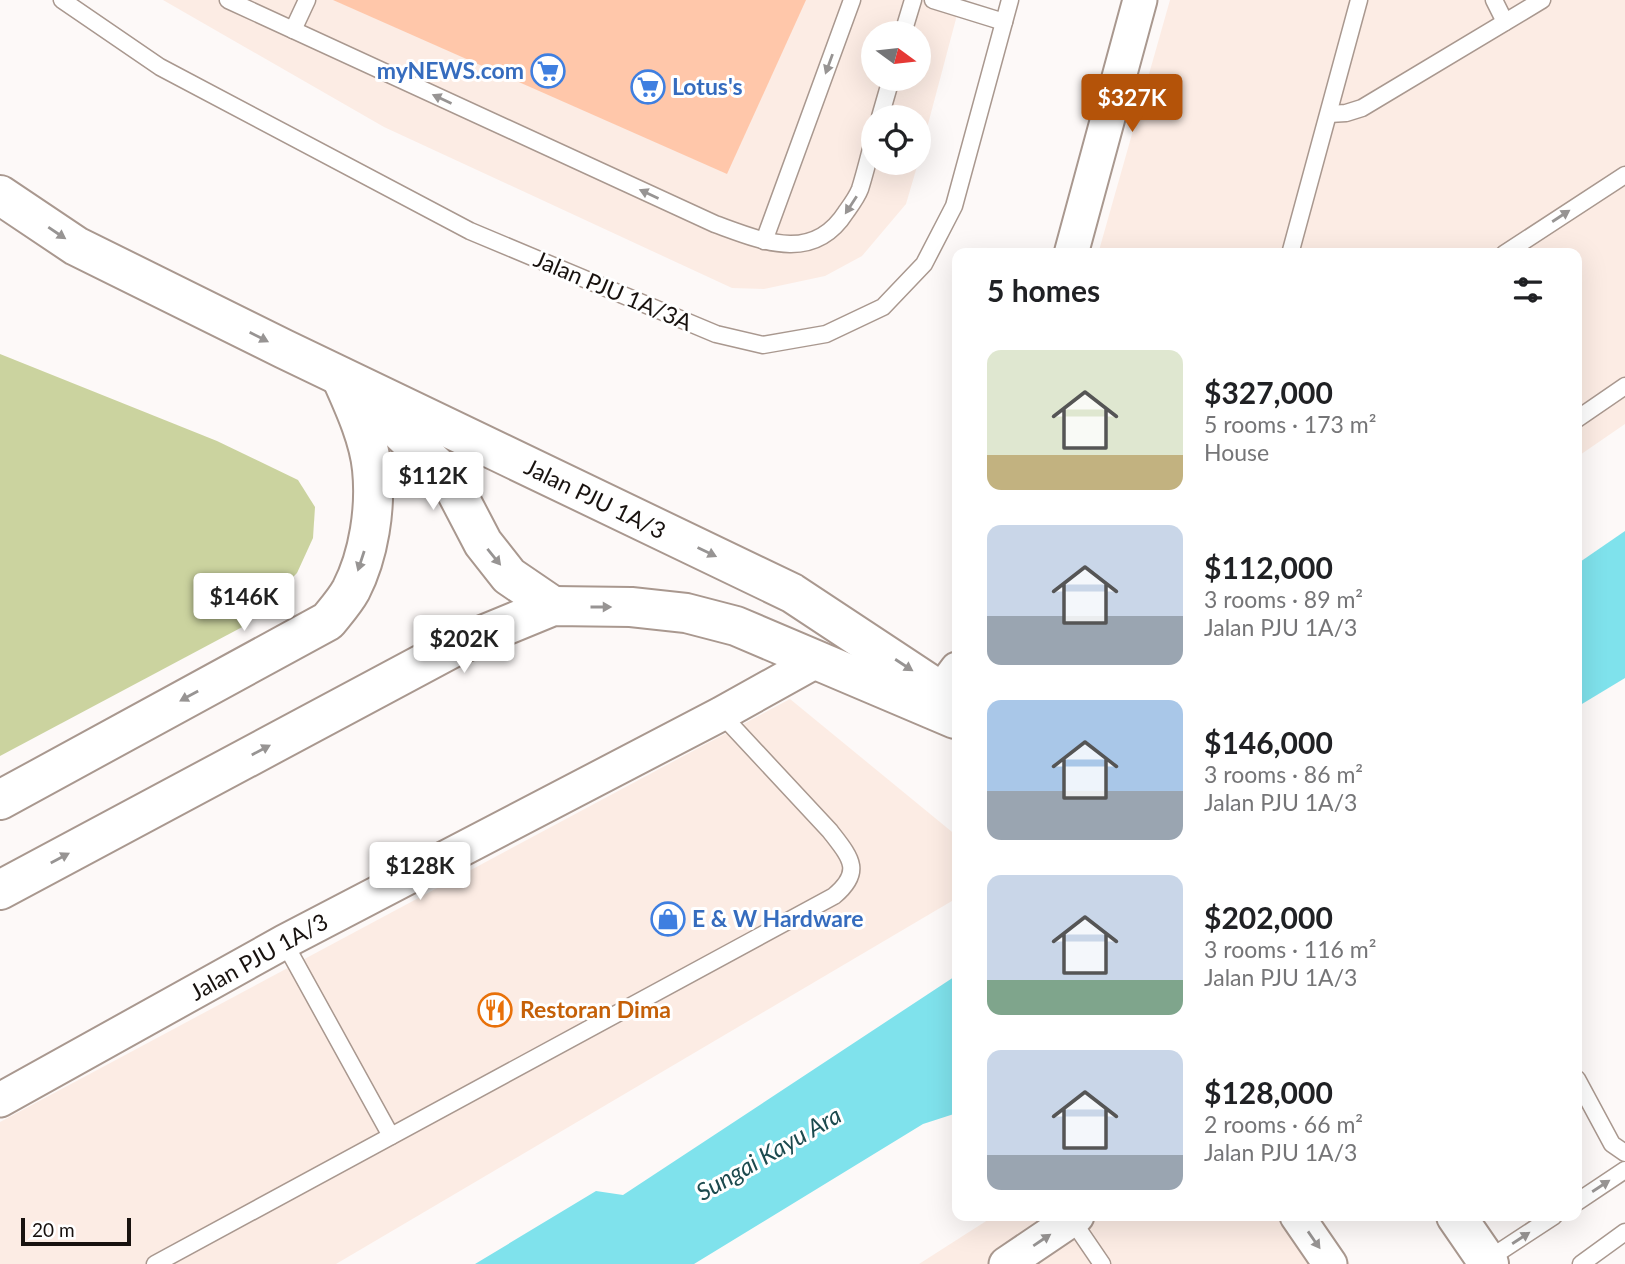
<!DOCTYPE html>
<meta charset="utf-8">
<style>
:root{--surface:#fff;--page:#f6f6f6;--text:#202124;--muted:#757577;--accent:#b45309}
body{margin:0;font-family:Lato,sans-serif;background:var(--page);color:var(--text);height:100vh;display:flex;flex-direction:column;font-size:26px;white-space:nowrap}
*{box-sizing:border-box;margin:0}
p{font-size:23px;color:var(--muted)}
.icon{flex:none;width:38px;height:38px;fill:none;stroke:currentColor;stroke-width:2;stroke-linecap:round;stroke-linejoin:round}
.map{position:relative;flex:1;overflow:hidden}
.sheet{position:absolute;left:952px;top:248px;width:630px;height:973px;display:flex;flex-direction:column;background:var(--surface);border-radius:14px;box-shadow:0 7px 28px #0002}
.sheet>*{flex:none}
.needle{width:46px;rotate:105deg}
.tools{position:absolute;left:861px;top:21px;display:grid;gap:14px}
.tools a{display:grid;place-items:center;width:70px;height:70px;border-radius:50%;background:var(--surface);box-shadow:0 7px 28px #0002;font-size:35px}
.scale{position:absolute;left:21px;bottom:18px;width:110px;box-sizing:border-box;padding-left:7px;border:4px solid #18120f;border-top:0;font-size:19px;line-height:24px;white-space:nowrap;color:#18120f;-webkit-text-stroke:5px #fff;paint-order:stroke}
.price{position:absolute;translate:-50% -60px;padding:0 16px;border-radius:7px;background:#fff;color:#222;font-size:23px;line-height:46px;filter:drop-shadow(0 2px 4px #0008)}
.price::after{content:'';position:absolute;left:50%;top:42px;width:21px;height:16px;margin-left:-10px;background:inherit;clip-path:polygon(0 0,100% 0,50% 100%)}
.price.current{background:var(--accent);color:#fff}
ul{padding:0;list-style:none}
li{display:flex;align-items:center;gap:21px;height:175px;padding:0 35px}
li span{display:grid;place-items:center;flex:none;width:196px;height:140px;border-radius:14px;color:#555}
li>.icon{margin-inline-start:auto}
span .icon{width:84px;height:84px;fill:#fffc;stroke-width:1}
li b{font-size:30px}
h2{display:flex;justify-content:space-between;align-items:center;height:84px;padding:0 35px;font-size:30px}
.map>svg:first-child{display:block}
.built{fill:#fcece4;fill-rule:evenodd}
.green{fill:#cbd39f}
.water{fill:#7fe2ec}
.building{fill:#ffc7aa}
.lines{fill:none;stroke-linecap:round;stroke-linejoin:round}
.lane-casing{stroke:#a9988f;stroke-width:19}
.street-casing{stroke:#a9988f;stroke-width:37}
.secondary-casing{stroke:#a9988f;stroke-width:42}
.lane{stroke:#fff;stroke-width:16}
.street{stroke:#fff;stroke-width:33}
.secondary{stroke:#fff;stroke-width:38}
.oneway{fill:#979493}
.labels{text-anchor:middle;stroke-width:6;stroke-linejoin:round;paint-order:stroke}
.shop-label{font-size:23px;font-weight:bold;fill:#366cbe;stroke:#fff;text-anchor:start}
.street-label{font-size:23px;fill:#18120f;stroke:#fff}
.food-label{font-size:23px;font-weight:bold;fill:#c56008;stroke:#fff;text-anchor:start}
.water-label{font-size:24px;font-style:italic;fill:#1c4a4e;stroke:#fff}
</style>
<div class="map">
<svg width="1625" height="1264" viewBox="0 0 1625 1264">
<rect width="100%" height="100%" fill="#fdf9f8"/>
<g class="built">
<path d="M163,0h798l-42,158v-41h-46v46h45l-12,41 -44,52 -37,20 -61,13 -32,-1 -348,-161zM873,33h46v46h-46z"/>
<polygon points="1170,0 1625,0 1625,424 1577,457 1577,254 1098,254"/>
<polygon points="790,699 957,836 957,898 336,1264 0,1264 0,1122"/>
<polygon points="994,1216 1320,1216 1350,1264 919,1264"/>
</g>
<polygon class="green" points="0,354 217,441 298,480 315,507 313,538 297,573 246,625 0,756"/>
<g class="water">
<polygon points="1625,531 1625,678 1577,707 1577,564"/>
<polygon points="957,975 957,1113 923,1124 694,1264 475,1264 596,1191 623,1195"/>
</g>
<polygon class="building" points="333,0 806,0 727,174"/>
<g class="lines">
<defs>
<g id="lane">
<polyline points="62,0 160,67 470,231 716,334 763,345 826,334 883,307 924,264 954,206 1010,0"/>
<path d="M228,0l487,224c47,17 98,40 131,-12 5,-7 11,-15 14,-23 5,-16 9,-32 13,-48"/>
<polyline points="933,0 1004,22"/>
<polyline points="1494,0 1505,22"/>
<polyline points="293,30 307,0"/>
<polyline points="903,33 913,0"/>
<polyline points="1329,114 1346,113 1362,108 1542,0"/>
<polyline points="880,117 891,79"/>
<polyline points="764,241 852,0"/>
<polyline points="1290,254 1359,0"/>
<polyline points="1504,254 1625,175"/>
<polyline points="1577,419 1625,386"/>
<polyline points="284,942 391,1136"/>
<polyline points="1577,1079 1612,1144 1625,1153"/>
<polyline points="1577,1202 1625,1170"/>
<polyline points="1072,1220 1102,1264"/>
<polyline points="1487,1260 1554,1216"/>
<path d="M155,1264l679,-368c30,-25 16,-39 -4,-65l-109,-117"/>
<polyline points="1581,1264 1625,1232"/>
</g>
<g id="street">
<polyline points="1071,254 1140,0"/>
<polyline points="928,708 957,669"/>
<polyline points="0,1100 284,942 721,714 816,661"/>
<polyline points="1297,1216 1330,1264"/>
<polyline points="1006,1264 1077,1216"/>
</g>
<g id="secondary">
<polyline points="0,195 76,246 284,349 792,593 957,702"/>
<polyline points="371,404 449,478 483,543 509,576 553,606"/>
<path d="M0,800l328,-179c8,-10 17,-20 23,-31 18,-35 25,-82 21,-121 -3,-31 -19,-65 -31,-92"/>
<polyline points="0,890 456,646 553,606 631,607 686,613 736,626 955,719"/>
<polyline points="1456,1216 1489,1264"/>
</g>
</defs>
<use href="#lane" class="lane-casing"/>
<use href="#street" class="street-casing"/>
<use href="#secondary" class="secondary-casing"/>
<use href="#lane" class="lane"/>
<use href="#street" class="street"/>
<use href="#secondary" class="secondary"/>
</g>
<defs><path id="oneway-solid" d="M-6-.8H1V-3.2L6.5 0L1 3.2V.8H-6Z" transform="scale(1.75)"/></defs>
<g class="oneway">
<use href="#oneway-solid" transform="translate(829 64) rotate(110)"/>
<use href="#oneway-solid" transform="translate(442 99) rotate(-155)"/>
<use href="#oneway-solid" transform="translate(649 194) rotate(-155)"/>
<use href="#oneway-solid" transform="translate(851 205) rotate(123)"/>
<use href="#oneway-solid" transform="translate(1561 216) rotate(-33)"/>
<use href="#oneway-solid" transform="translate(57 233) rotate(34)"/>
<use href="#oneway-solid" transform="translate(259 337) rotate(27)"/>
<use href="#oneway-solid" transform="translate(707 552) rotate(26)"/>
<use href="#oneway-solid" transform="translate(494 557) rotate(51)"/>
<use href="#oneway-solid" transform="translate(361 561) rotate(108)"/>
<use href="#oneway-solid" transform="translate(601 607)"/>
<use href="#oneway-solid" transform="translate(904 665) rotate(33)"/>
<use href="#oneway-solid" transform="translate(189 696) rotate(151)"/>
<use href="#oneway-solid" transform="translate(261 750) rotate(-28)"/>
<use href="#oneway-solid" transform="translate(60 858) rotate(-28)"/>
<use href="#oneway-solid" transform="translate(1601 1186) rotate(-33)"/>
<use href="#oneway-solid" transform="translate(1521 1238) rotate(-33)"/>
<use href="#oneway-solid" transform="translate(1042 1240) rotate(-34)"/>
<use href="#oneway-solid" transform="translate(1314 1240) rotate(55)"/>
</g>
<defs>
<symbol id="supermarket-ring" viewBox="-11 -11 22 22"><circle r="9.5" fill="#fff" stroke="#3f7fe0" stroke-width="1.5"/><path d="M-6-5.5h2.5l.6 2H6L4.5 2H-2.5L-4.4-4H-6ZM-1.5 3.2a1.3 1.3 0 1 0 .1 0ZM3 3.2a1.3 1.3 0 1 0 .1 0Z" fill="#3f7fe0"/></symbol>
<symbol id="shop-ring" viewBox="-11 -11 22 22"><circle r="9.5" fill="#fff" stroke="#3f7fe0" stroke-width="1.5"/><path d="M-5-2.5h2.3a2.7 3.5 0 0 1 5.4 0H5L5.5 6h-11ZM-1.5-2.5h3a1.5 2.3 0 0 0-3 0Z" fill="#3f7fe0"/></symbol>
<symbol id="restaurant-ring" viewBox="-11 -11 22 22"><circle r="9.5" fill="#fff" stroke="#e8710a" stroke-width="1.5"/><path d="M-5-6h1v4h1v-4h1v4h1v-4h1v5L-1.5 .5V6h-2V.5L-5-1ZM5-6V6H3V1.5H1.5Q1.5-4 5-6Z" fill="#e8710a"/></symbol>
</defs>
<g fill-rule="evenodd">
<use href="#supermarket-ring" x="529" y="52" width="38" height="38"/>
<use href="#supermarket-ring" x="629" y="68" width="38" height="38"/>
<use href="#shop-ring" x="649" y="900" width="38" height="38"/>
<use href="#restaurant-ring" x="476" y="991" width="38" height="38"/>
</g>
<g class="labels">
<g class="shop-label">
<text x="524" y="79" text-anchor="end">myNEWS.com</text>
<text x="672" y="95">Lotus's</text>
<text x="692" y="927">E &amp; W Hardware</text>
</g>
<g class="street-label">
<text transform="translate(613 291) rotate(23)" y="8">Jalan PJU 1A/3A</text>
<text transform="translate(595 499) rotate(26)" y="8">Jalan PJU 1A/3</text>
<text transform="translate(259 957) rotate(-29)" y="8">Jalan PJU 1A/3</text>
</g>
<g class="food-label">
<text x="520" y="1018">Restoran Dima</text>
</g>
<g class="water-label">
<text transform="translate(769 1154) rotate(-30)" y="8">Sungai Kayu Ara</text>
</g>
</g>
</svg>
<div class="tools">
<a><svg class="needle" viewBox="-14 -14 28 28"><path d="M0-13l5 13h-10z" fill="#e53935"/><path d="M0 13l5-13h-10z" fill="#757577"/></svg></a>
<a><svg class="icon" aria-label="locate" viewBox="0 0 24 24"><circle cx="12" cy="12" r="6"/><path d="M12 2v4M12 18v4M2 12h4M18 12h4"/></svg></a>
</div>
<div class="scale">20 m</div>
<b class="price current" style="left:1132px;top:134px">$327K</b>
<b class="price" style="left:433px;top:512px">$112K</b>
<b class="price" style="left:244px;top:633px">$146K</b>
<b class="price" style="left:464px;top:675px">$202K</b>
<b class="price" style="left:420px;top:902px">$128K</b>
<section class="sheet">
<h2>5 homes<svg class="icon" aria-label="filters" viewBox="0 0 24 24"><path d="M4 7h16M4 17h16"/><circle cx="9" cy="7" r="2"/><circle cx="15" cy="17" r="2"/></svg></h2>
<ul>
<li><span style="background:linear-gradient(#dfe7d0 75%,#c2b280 0)"><svg class="icon" aria-label="home" viewBox="0 0 24 24"><path d="M3 11l9-7 9 7M6 9v11h12V9"/></svg></span><div><b>$327,000</b><p>5 rooms · 173 m²</p><p>House</p></div></li>
<li><span style="background:linear-gradient(#c9d6e8 65%,#9aa5b1 0)"><svg class="icon" aria-label="home" viewBox="0 0 24 24"><path d="M3 11l9-7 9 7M6 9v11h12V9"/></svg></span><div><b>$112,000</b><p>3 rooms · 89 m²</p><p>Jalan PJU 1A/3</p></div></li>
<li><span style="background:linear-gradient(#a9c7e8 65%,#9aa5b1 0)"><svg class="icon" aria-label="home" viewBox="0 0 24 24"><path d="M3 11l9-7 9 7M6 9v11h12V9"/></svg></span><div><b>$146,000</b><p>3 rooms · 86 m²</p><p>Jalan PJU 1A/3</p></div></li>
<li><span style="background:linear-gradient(#c9d6e8 75%,#7fa58c 0)"><svg class="icon" aria-label="home" viewBox="0 0 24 24"><path d="M3 11l9-7 9 7M6 9v11h12V9"/></svg></span><div><b>$202,000</b><p>3 rooms · 116 m²</p><p>Jalan PJU 1A/3</p></div></li>
<li><span style="background:linear-gradient(#c9d6e8 75%,#9aa5b1 0)"><svg class="icon" aria-label="home" viewBox="0 0 24 24"><path d="M3 11l9-7 9 7M6 9v11h12V9"/></svg></span><div><b>$128,000</b><p>2 rooms · 66 m²</p><p>Jalan PJU 1A/3</p></div></li>
</ul>
</section>
</div>
